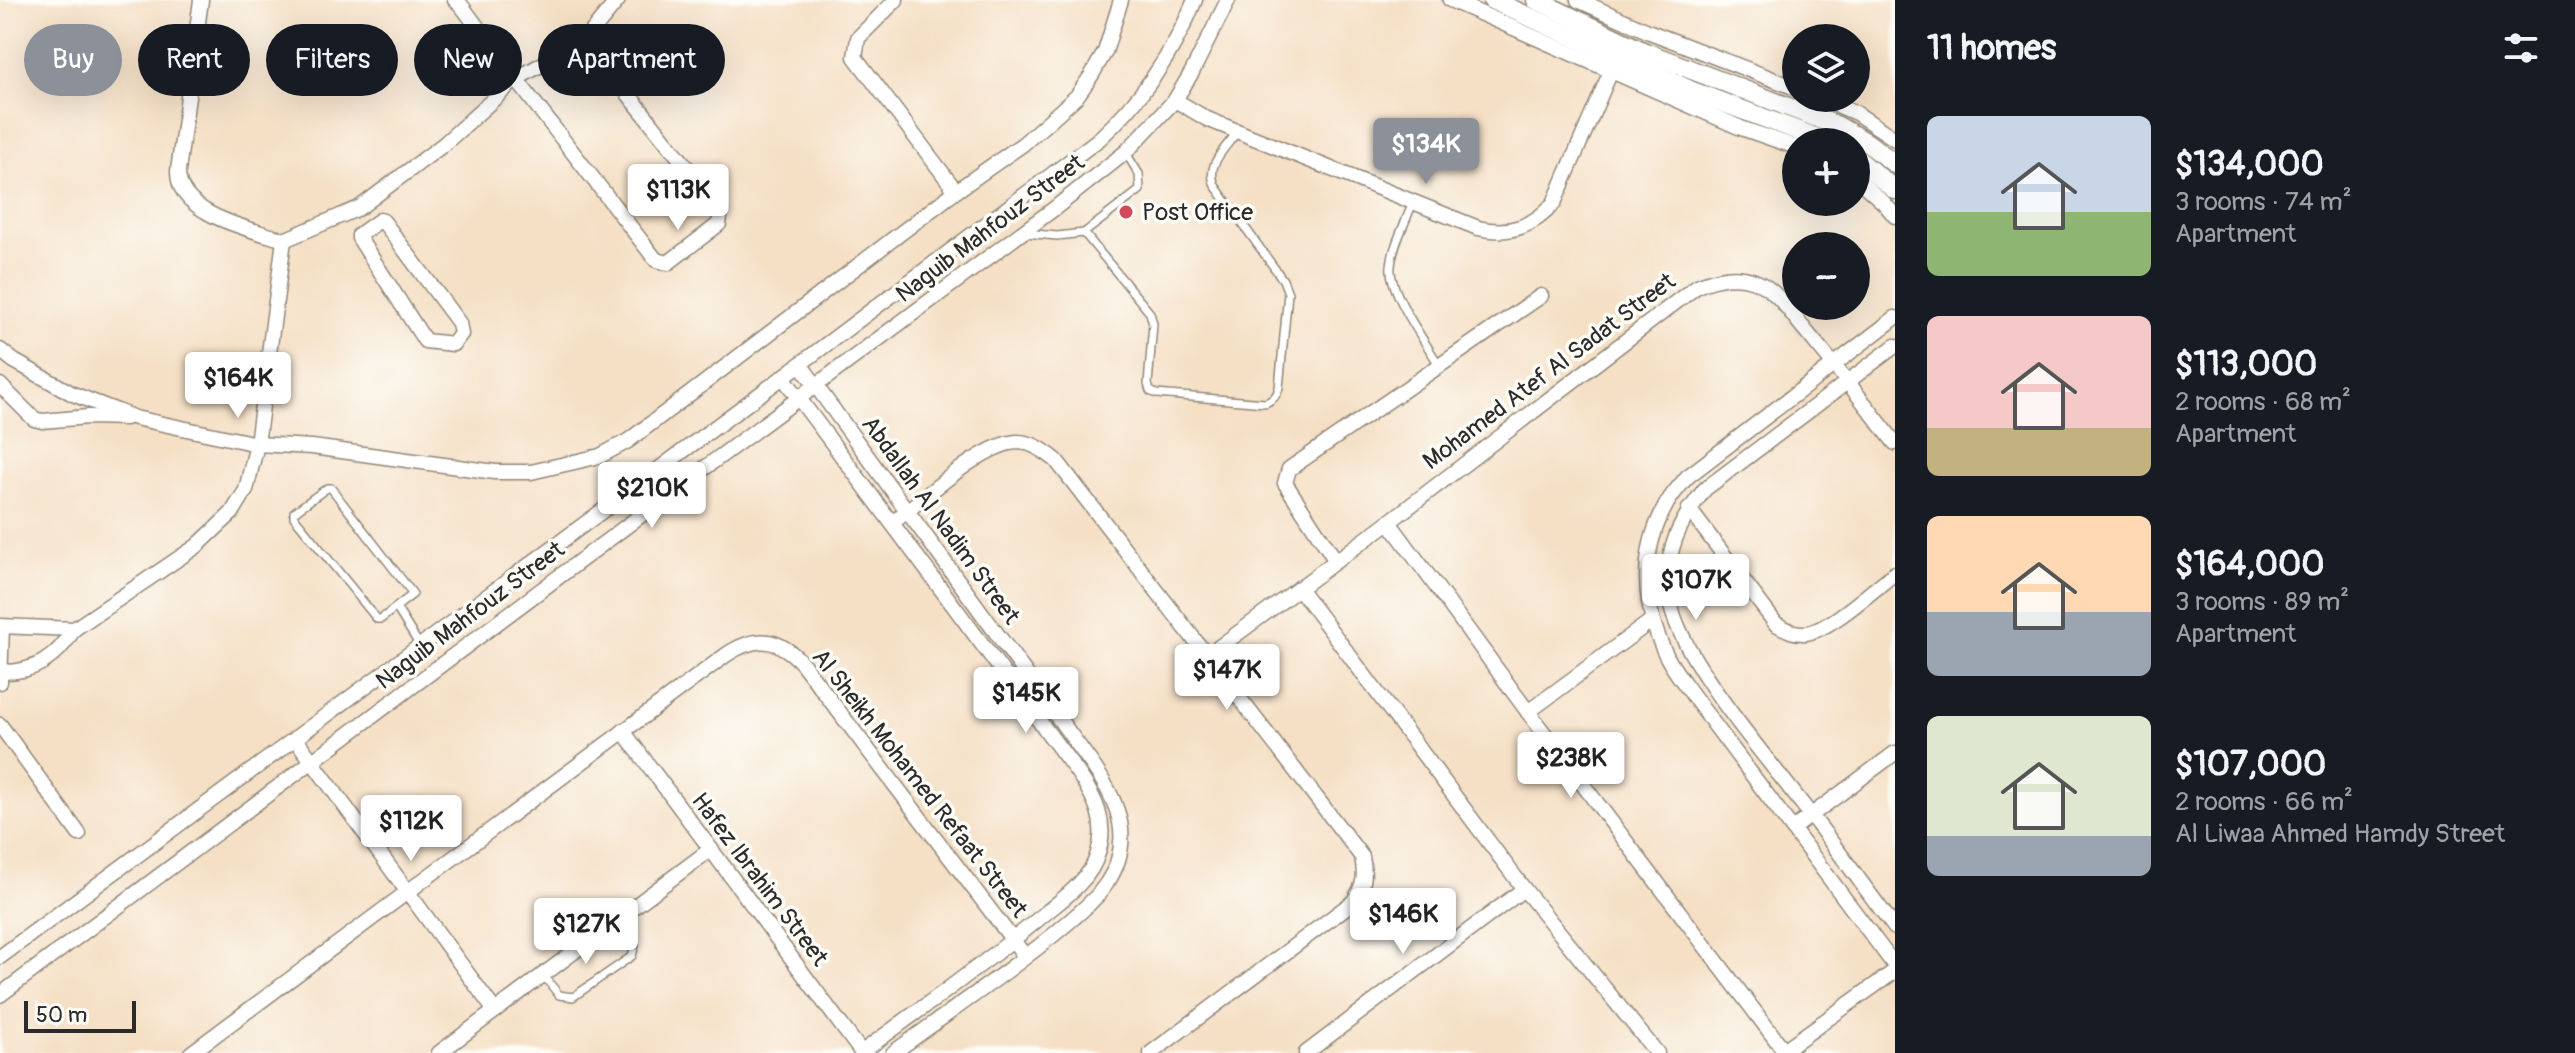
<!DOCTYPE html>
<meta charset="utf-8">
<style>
:root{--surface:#171b24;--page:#20242c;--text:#f1f3f6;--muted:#9ea1a6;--accent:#8c9099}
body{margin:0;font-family:Pangolin,sans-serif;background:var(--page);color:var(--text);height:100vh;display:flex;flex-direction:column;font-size:30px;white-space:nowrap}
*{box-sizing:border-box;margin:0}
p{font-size:26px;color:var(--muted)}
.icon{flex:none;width:44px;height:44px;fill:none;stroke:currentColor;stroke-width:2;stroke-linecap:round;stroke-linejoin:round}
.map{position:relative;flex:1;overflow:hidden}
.details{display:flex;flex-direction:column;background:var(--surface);width:680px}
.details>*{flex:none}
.top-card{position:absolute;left:24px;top:24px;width:760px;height:72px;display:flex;gap:16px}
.tools{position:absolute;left:1782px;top:24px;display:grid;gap:16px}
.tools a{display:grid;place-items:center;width:88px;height:88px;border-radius:50%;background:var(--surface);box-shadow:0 8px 32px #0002;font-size:40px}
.scale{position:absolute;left:24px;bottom:20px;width:112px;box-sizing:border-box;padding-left:8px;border:4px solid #2b2b2b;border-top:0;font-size:22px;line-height:28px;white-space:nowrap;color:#2b2b2b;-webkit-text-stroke:6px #fdfcf7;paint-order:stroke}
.price{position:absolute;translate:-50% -68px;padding:0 18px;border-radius:8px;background:#fff;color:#222;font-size:26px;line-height:52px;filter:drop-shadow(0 2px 4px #0008)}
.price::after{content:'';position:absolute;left:50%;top:48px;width:24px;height:18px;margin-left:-12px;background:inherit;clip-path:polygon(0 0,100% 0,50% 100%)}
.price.selected{background:var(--accent);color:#fff}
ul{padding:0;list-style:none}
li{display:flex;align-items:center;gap:24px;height:200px;padding:0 32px}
li span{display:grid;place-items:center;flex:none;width:224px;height:160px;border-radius:12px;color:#555}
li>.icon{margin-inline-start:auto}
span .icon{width:96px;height:96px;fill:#fffc;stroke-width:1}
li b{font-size:34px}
h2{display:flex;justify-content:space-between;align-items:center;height:96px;padding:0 32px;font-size:34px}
.chip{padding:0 28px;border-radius:36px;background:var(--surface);box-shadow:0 8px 32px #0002;font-size:28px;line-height:72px}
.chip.selected{background:var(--accent);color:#fff}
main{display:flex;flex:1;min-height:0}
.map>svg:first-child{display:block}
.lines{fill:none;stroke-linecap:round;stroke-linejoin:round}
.service-casing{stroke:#908678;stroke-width:10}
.minor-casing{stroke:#908678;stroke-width:17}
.tertiary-casing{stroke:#908678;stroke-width:21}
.service{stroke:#fff;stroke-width:7}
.minor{stroke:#fff;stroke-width:14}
.tertiary{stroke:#fff;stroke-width:18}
.poi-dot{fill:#d1495b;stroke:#fdfcf7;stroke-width:3}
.labels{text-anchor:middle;stroke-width:7;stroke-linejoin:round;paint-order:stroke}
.poi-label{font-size:24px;fill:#2b2b2b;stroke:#fdfcf7;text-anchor:start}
.street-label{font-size:24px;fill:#2b2b2b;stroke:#fdfcf7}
</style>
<main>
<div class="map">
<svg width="1895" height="1053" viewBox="0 0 1895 1053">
<rect width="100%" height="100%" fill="#fdfcf7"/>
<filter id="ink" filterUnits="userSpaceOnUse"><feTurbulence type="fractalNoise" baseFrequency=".0125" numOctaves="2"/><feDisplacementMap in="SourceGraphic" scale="16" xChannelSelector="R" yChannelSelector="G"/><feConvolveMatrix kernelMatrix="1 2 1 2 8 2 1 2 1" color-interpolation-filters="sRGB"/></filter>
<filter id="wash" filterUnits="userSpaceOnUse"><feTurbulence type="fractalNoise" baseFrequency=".006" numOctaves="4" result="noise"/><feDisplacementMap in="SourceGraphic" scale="32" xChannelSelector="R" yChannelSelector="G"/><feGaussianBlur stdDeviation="1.8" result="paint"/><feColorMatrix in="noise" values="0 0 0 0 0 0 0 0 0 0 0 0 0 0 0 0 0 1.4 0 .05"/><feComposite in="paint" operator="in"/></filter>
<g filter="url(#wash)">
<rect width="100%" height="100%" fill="#f5e0c6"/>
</g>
<g filter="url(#ink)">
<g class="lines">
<defs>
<g id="service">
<path d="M1413,202c-7,20 -20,43 -22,64 -3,25 35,77 48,99"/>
<polyline points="1025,233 1057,236 1084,233 1140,190 1139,174 1126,153"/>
<path d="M1084,233l66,80 3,11 -5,60 2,7 6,3 109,9c8,-3 12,-7 14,-15l9,-95 -5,-13 -67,-93c-12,-21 9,-38 21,-55"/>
<polygon points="327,488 331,488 413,594 381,619 377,619 294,517 294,512"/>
<polyline points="397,609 420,646"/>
<polyline points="543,975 559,995 573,997 632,956 635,945 616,921"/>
</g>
<g id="minor">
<path d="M201,0l-23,171c-1,44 73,58 106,69l75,-32 85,-64 72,-65 69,-39 33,-40"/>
<polyline points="455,0 461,5 516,79 656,260 668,263 719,224 721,210 585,40"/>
<polyline points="896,0 858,38 855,57 956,191"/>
<polyline points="1450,0 1741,128 1796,147"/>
<polyline points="1578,0 1650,32 1796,88"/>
<polyline points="1821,98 1856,113 1895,139"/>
<path d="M1175,100l32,19 271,109c32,7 55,-1 76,-25l57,-132"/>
<polyline points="1856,178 1884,203 1895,216"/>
<polygon points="380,220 383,221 459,323 461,334 453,344 425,341 359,238 359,235"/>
<path d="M1895,318l-208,159c-7,9 -17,19 -22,30 -26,48 -22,102 2,150 9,17 22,32 32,47l196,262"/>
<path d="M1895,346l-190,143c-26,33 -41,63 -36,107 7,57 90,152 127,200 34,43 66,88 99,132"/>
<polyline points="0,350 14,361 73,394 135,418 257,444 312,447 495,472 531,472 600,456 628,441 956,191 1023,144 1077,96 1091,76 1105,52 1121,0"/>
<path d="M800,364l292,400c20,29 37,60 26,96 -5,17 -18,34 -30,45 -60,55 -130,100 -195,148"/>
<path d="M783,377l295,396c17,25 30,49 20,80 -3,11 -11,23 -19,31 -11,12 -25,22 -37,32 -58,49 -121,92 -181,137"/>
<polyline points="0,385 34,419 42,421 88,417 126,418"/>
<path d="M1689,509l87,115c10,5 18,10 30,9 23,-2 69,-45 89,-60"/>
<polyline points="1389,522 1528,712 1786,1053"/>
<path d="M892,523c29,-22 91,-80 125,-81 16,0 27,9 39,18l306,397c4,20 2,29 -9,45l-202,151"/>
<polyline points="1336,561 1285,483 1289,469 1541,296"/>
<polyline points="1299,588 1524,889 1657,1053"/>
<polyline points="0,626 74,629 197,546 232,513 246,490 257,444 284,240"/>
<path d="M1207,656l182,-134 308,-236c19,-8 39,-13 60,-4 21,9 34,32 48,48 31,37 61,75 90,113"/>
<path d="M0,672c35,1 57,-14 74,-43"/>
<polyline points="0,682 2,627"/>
<polyline points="1528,712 1651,621"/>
<polyline points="0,725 79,834"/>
<polyline points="623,731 862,1053"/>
<polyline points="295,738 495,1011"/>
<polyline points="1794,828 1895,753"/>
<path d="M0,957l783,-580 316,-238c43,-39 74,-85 96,-139"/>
<polyline points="0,995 644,513 1055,208 1126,152 1175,100 1192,72 1228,0"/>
<polyline points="1784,1050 1895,971"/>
<path d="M191,1053l535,-398c30,-20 52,-18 76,8l223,293"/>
<polyline points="439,1053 711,849"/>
<polyline points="1306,1053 1524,889"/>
</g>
<g id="tertiary">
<polyline points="1492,0 1692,91 1828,142"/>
<polyline points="1536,0 1645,52 1838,126 1866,142 1895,164"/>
<polyline points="1856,158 1895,190"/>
</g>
</defs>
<use href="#service" class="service-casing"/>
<use href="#minor" class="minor-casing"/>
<use href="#tertiary" class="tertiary-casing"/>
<use href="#service" class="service"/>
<use href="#minor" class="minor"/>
<use href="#tertiary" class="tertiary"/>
</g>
</g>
<circle class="poi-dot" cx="1126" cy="212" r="8"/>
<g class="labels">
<g class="poi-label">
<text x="1142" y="220">Post Office</text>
</g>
<g class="street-label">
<text transform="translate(990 228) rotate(-37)" y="8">Naguib Mahfouz Street</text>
<text transform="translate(1549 371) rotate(-37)" y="8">Mohamed Atef Al Sadat Street</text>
<text transform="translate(941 520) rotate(54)" y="8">Abdallah Al Nadim Street</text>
<text transform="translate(470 615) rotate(-37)" y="8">Naguib Mahfouz Street</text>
<text transform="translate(920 783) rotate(52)" y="8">Al Sheikh Mohamed Refaat Street</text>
<text transform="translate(760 879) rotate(53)" y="8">Hafez Ibrahim Street</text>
</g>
</g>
</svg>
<div class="tools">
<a><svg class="icon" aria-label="layers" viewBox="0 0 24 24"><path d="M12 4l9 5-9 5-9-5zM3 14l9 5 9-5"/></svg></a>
<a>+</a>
<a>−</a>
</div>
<div class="scale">50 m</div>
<b class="price selected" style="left:1426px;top:186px">$134K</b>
<b class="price" style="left:678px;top:232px">$113K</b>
<b class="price" style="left:238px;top:420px">$164K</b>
<b class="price" style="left:652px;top:530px">$210K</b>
<b class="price" style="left:1696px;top:622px">$107K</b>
<b class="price" style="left:1227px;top:712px">$147K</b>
<b class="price" style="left:1026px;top:735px">$145K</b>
<b class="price" style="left:1571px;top:800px">$238K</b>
<b class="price" style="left:411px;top:863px">$112K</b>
<b class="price" style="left:1403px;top:956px">$146K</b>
<b class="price" style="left:586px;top:966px">$127K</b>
<div class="top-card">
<a class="chip selected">Buy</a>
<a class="chip">Rent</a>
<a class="chip">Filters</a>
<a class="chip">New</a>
<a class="chip">Apartment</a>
</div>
</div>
<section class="details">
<h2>11 homes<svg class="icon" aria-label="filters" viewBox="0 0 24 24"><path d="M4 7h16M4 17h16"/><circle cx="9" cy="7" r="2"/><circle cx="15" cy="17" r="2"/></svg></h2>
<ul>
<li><span style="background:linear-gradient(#c9d6e8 60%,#8fb573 0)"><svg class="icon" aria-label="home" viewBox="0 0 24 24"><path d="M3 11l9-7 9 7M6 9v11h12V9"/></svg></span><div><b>$134,000</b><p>3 rooms · 74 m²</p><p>Apartment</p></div></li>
<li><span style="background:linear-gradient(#f6c9c9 70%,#c2b280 0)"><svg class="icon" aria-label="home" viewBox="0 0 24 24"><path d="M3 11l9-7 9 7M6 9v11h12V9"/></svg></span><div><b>$113,000</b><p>2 rooms · 68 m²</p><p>Apartment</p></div></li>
<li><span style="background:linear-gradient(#ffd9b3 60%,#9aa5b1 0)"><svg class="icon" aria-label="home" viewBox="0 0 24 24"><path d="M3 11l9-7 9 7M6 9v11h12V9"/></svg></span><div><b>$164,000</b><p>3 rooms · 89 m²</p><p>Apartment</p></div></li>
<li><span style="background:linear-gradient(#dfe7d0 75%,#9aa5b1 0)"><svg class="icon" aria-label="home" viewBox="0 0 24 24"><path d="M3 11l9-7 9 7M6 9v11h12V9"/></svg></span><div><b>$107,000</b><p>2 rooms · 66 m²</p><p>Al Liwaa Ahmed Hamdy Street</p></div></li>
</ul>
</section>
</main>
